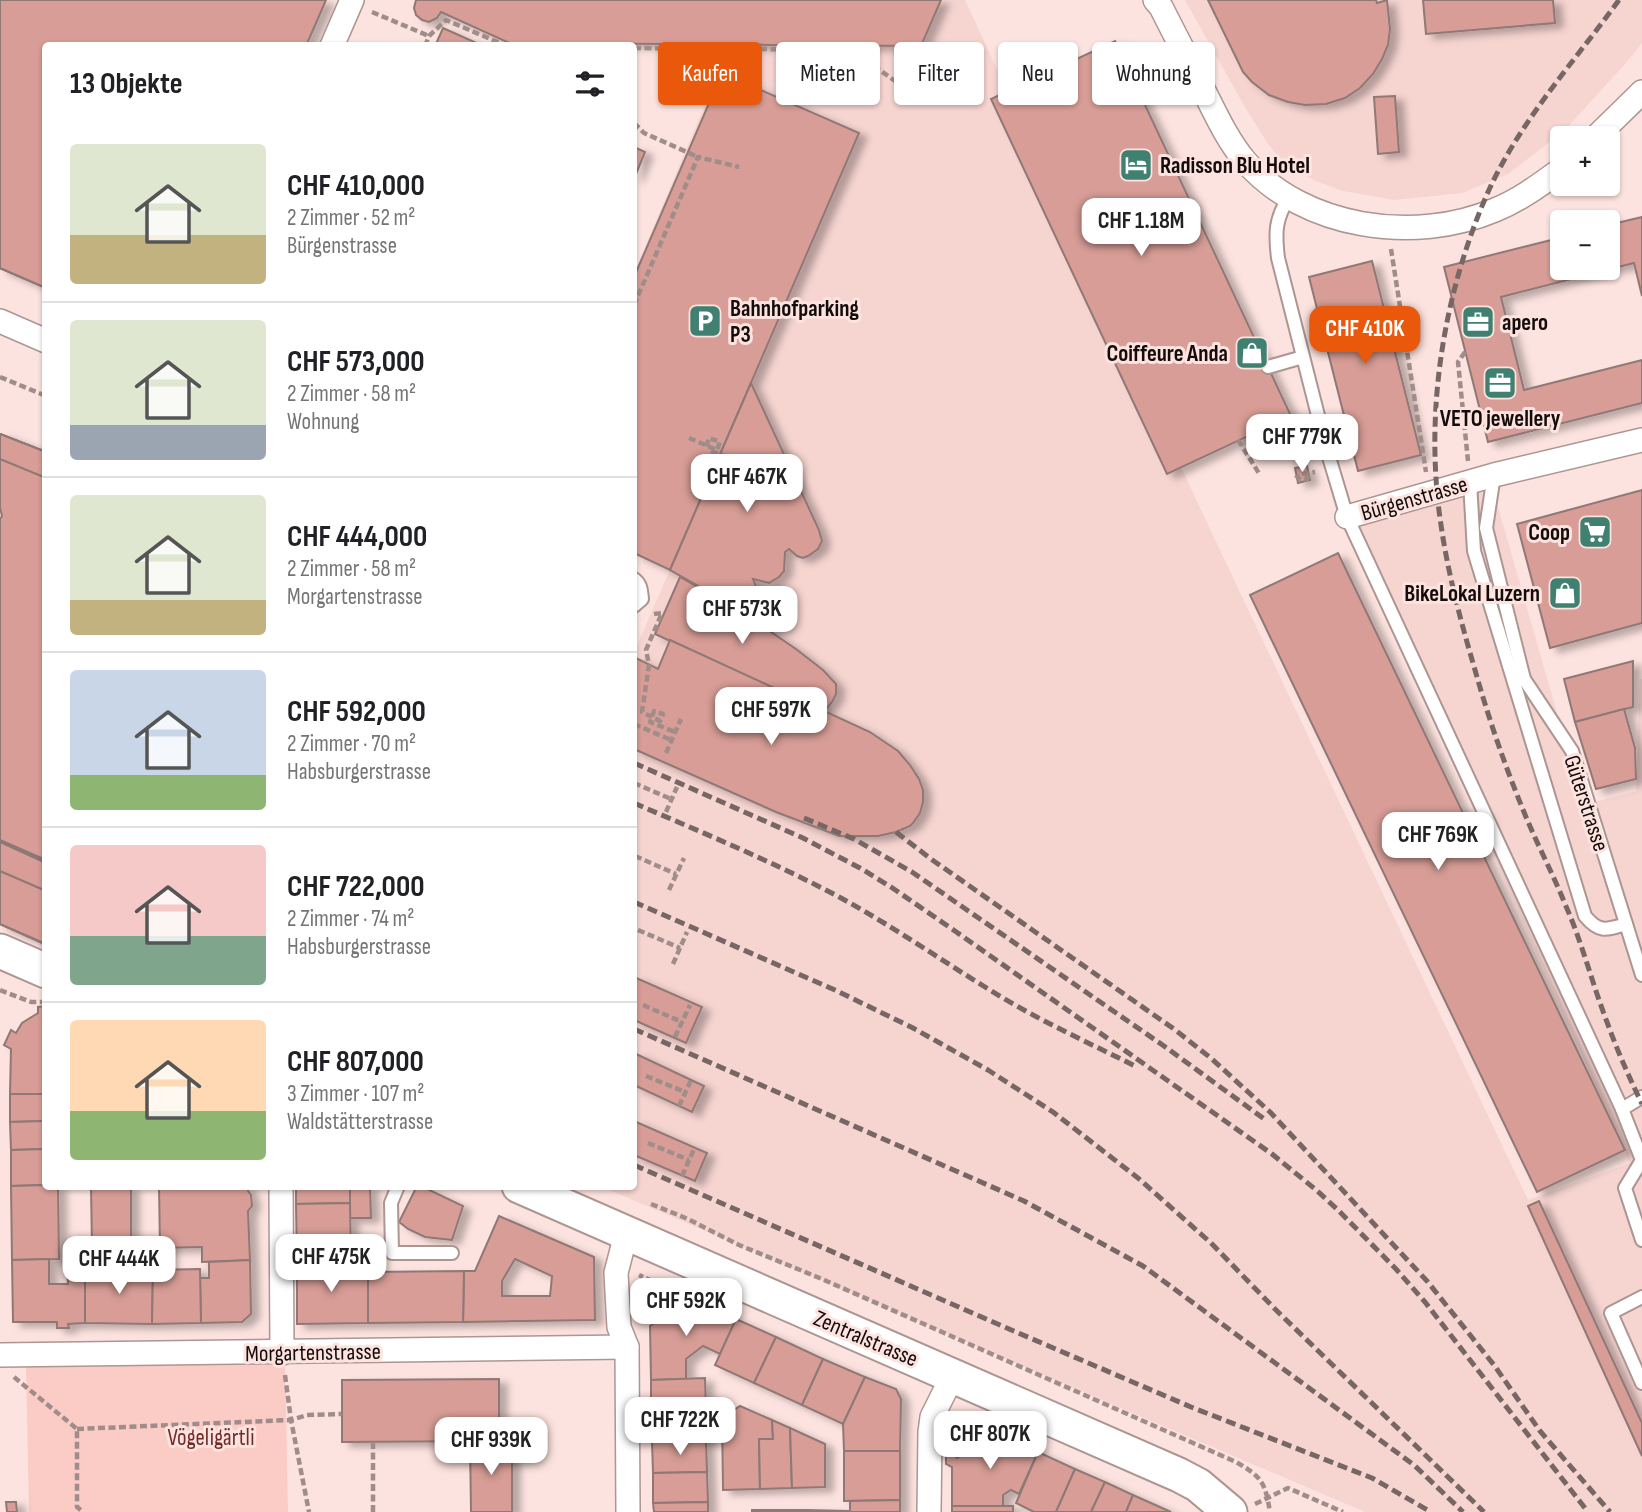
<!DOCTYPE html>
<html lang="de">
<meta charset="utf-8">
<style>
:root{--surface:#fff;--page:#f6f6f6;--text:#202124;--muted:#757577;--line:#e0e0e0;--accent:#ea580c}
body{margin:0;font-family:"Sofia Sans Condensed",sans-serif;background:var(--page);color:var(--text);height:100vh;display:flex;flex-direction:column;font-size:26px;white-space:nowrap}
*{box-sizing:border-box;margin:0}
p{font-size:23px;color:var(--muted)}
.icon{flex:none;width:38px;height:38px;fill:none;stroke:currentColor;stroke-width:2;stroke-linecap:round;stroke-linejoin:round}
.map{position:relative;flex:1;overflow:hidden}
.panel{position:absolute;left:42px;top:42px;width:595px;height:1148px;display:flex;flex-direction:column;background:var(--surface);border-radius:7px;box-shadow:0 2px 5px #0004}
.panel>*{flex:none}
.hud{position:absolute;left:658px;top:42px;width:665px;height:63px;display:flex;gap:14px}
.tools{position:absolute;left:1550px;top:126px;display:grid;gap:14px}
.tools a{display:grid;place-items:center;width:70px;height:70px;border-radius:7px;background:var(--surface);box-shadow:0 2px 5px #0004;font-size:35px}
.price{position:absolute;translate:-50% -60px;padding:0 16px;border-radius:14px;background:#fff;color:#222;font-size:23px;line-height:46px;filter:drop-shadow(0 2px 4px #0008)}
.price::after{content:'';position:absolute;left:50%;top:42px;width:21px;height:16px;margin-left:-10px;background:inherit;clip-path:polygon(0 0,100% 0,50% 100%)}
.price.current{background:var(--accent);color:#fff}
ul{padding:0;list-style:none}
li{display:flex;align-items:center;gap:21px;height:175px;padding:0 28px}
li+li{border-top:2px solid var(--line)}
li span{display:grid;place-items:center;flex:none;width:196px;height:140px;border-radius:7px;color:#555}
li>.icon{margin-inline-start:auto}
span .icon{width:84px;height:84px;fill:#fffc;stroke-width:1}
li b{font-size:30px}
h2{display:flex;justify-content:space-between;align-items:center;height:84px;padding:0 28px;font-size:30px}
.pill{padding:0 24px;border-radius:7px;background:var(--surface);box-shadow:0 2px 5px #0004;font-size:24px;line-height:63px}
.pill.current{background:var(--accent);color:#fff}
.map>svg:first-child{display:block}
.built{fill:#f6d4d0}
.green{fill:#fbcbc5}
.building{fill:#d79d96;stroke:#8f7875;stroke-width:2;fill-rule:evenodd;filter:url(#shadow)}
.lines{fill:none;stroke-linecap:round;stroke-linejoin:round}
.service-casing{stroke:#ad9592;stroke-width:16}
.minor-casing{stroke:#ad9592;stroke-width:26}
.secondary-casing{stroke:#ad9592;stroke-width:37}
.path{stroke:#a08d8a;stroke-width:4.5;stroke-dasharray:7 3.5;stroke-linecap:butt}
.service{stroke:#fff;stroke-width:12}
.minor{stroke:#fff;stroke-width:23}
.secondary{stroke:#fff;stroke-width:33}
.rail{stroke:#766664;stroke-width:5;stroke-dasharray:10 5;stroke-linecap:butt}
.labels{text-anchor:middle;stroke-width:6;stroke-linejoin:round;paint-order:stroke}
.poi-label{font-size:23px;font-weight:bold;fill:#140c0b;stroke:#fde3df;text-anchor:start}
.street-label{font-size:23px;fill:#140c0b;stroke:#fde3df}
.park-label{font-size:23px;fill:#712b26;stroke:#fde3df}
</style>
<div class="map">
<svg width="1642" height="1512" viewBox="0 0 1642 1512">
<defs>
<filter id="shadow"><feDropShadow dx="8" dy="4.5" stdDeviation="3.5" flood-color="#0004"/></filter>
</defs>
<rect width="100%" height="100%" fill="#fde3df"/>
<g class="built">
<polygon points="749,0 965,0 1201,510 1528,1200 1630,1163 1350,530 1490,479 1579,790 1591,803 1636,791 1640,679 1642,679 1642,1512 1365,1512 602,1187 634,1186 634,652 670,570 634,553 634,273"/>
<polygon points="1185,0 1642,0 1642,43 1626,63 1564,131 1508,174 1462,193 1394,200 1343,191 1316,181 1297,171 1282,161 1268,144 1246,109"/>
</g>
<polygon class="green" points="285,1360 288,1512 29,1512 26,1367"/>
<g class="building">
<polygon points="0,0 183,0 286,46 46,46 46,288 0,268"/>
<polygon points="0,0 183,0 286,46 46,46 46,288 0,268"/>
<polygon points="0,0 326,0 306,46 46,46 46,288 0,268"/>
<polygon points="416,0 941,0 921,46 530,43 529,46 516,46 441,12 437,18 429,22 422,20 416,15 414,8"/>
<polygon points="1208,0 1376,0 1377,3 1387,0 1390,29 1388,45 1382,59 1373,74 1360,88 1345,98 1326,104 1305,105 1288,102 1269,95 1252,82 1243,72"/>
<polygon points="1423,0 1553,0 1555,23 1426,34"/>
<polygon points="443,28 483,46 435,46"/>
<polygon points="1115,41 1291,416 1167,474 991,99"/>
<polygon points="722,73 859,133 670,570 634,553 634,277"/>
<polygon points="1395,96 1399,152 1378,154 1374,97"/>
<polygon points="634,147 645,152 634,179"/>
<polygon points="1642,217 1642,296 1634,263 1501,297 1524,390 1642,360 1642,403 1488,442 1444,267 1563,237 1563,268 1608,268 1608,225"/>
<polygon points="1372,261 1421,455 1358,471 1309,277"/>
<polygon points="751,383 819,530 822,541 818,549 808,556 803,558 797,556 789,549 785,552 784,571 779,577 769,583 753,579 757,589 755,598 751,603 740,607 729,603 670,570"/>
<polygon points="0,434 46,452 46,478 0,458"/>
<polygon points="0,434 46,452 46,860 0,840 0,519 2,516 0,508"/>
<polygon points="0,434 46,452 46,478 0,459"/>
<polygon points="1307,466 1310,480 1298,483 1295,468"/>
<polygon points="1642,490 1642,623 1550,648 1517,524"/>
<polygon points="1338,553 1625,1150 1537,1192 1250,595"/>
<polygon points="680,577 746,615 796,649 823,670 836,684 836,694 832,702 827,708 817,709 655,634"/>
<polygon points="670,640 870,732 898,751 910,765 919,779 923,790 923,802 920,813 913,823 910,826 896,832 878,836 839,836 776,812 634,749 634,657 658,669"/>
<polygon points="1633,661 1633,707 1575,722 1564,679"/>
<polygon points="1624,709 1635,748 1636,779 1596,789 1575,722"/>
<polygon points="0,841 46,861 46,945 0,924"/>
<polygon points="0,842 46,863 46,891 0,872"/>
<polygon points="0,842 46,863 46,891 0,872"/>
<polygon points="0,871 46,891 46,944 0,924"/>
<polygon points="634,977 702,1007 686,1043 634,1020"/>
<polygon points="46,1006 46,1094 10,1094 11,1049 4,1045 11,1030 16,1033 22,1023 38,1013 38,1007"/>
<polygon points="634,1053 704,1086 692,1112 634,1085"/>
<polygon points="10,1094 46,1094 46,1121 10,1122"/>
<polygon points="46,1121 46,1149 11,1150 10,1122"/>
<polygon points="634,1121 707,1153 695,1181 634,1155"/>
<polygon points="46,1149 46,1185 11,1186 11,1150"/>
<polygon points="46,1185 58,1186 59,1259 12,1260 11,1186"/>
<polygon points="91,1186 131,1186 131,1247 92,1248"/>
<polygon points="159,1186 248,1186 248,1191 251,1195 252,1206 248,1211 250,1260 202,1262 202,1247 160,1248"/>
<polygon points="296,1186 350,1186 350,1203 296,1204"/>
<polygon points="350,1186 370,1186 371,1218 350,1218"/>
<polygon points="417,1186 421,1186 463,1206 452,1240 425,1237 408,1229 399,1222"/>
<polygon points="1539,1201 1642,1423 1642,1456 1528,1206"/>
<polygon points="350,1203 351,1262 297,1262 296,1204"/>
<path d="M499,1216l95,41 1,63 -132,2 1,-51h11zM515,1259l37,17 -2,20h-48v-15z"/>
<polygon points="49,1259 49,1284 68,1284 67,1269 85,1269 85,1323 68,1324 69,1328 57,1328 57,1322 13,1322 12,1260"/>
<polygon points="250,1260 251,1314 242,1322 201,1323 200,1278 209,1278 209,1262"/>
<polygon points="297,1262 351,1262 351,1272 368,1272 368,1323 297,1324"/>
<polygon points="109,1265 129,1265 129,1270 153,1270 152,1324 85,1323 85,1269 108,1269"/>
<polygon points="200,1269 201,1323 152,1324 153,1270"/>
<polygon points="464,1271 463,1322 368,1323 368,1272"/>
<polygon points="648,1297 648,1303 638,1302 638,1298"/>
<polygon points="688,1299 736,1319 720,1354 703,1346 686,1359 686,1379 651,1380 650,1326"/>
<polygon points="736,1319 776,1337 754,1383 715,1365"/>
<polygon points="776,1337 823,1359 802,1405 754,1383"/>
<polygon points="823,1359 865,1377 843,1424 802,1405"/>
<polygon points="865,1377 896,1389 901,1399 900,1451 844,1451 843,1424"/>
<polygon points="705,1378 706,1410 651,1412 651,1380"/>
<polygon points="499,1379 499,1441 342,1442 342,1380"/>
<polygon points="740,1406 772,1420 773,1439 759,1439 760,1489 723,1490 722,1418"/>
<polygon points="706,1410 706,1441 652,1442 651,1412"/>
<polygon points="772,1420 790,1428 792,1488 760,1489 759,1439 773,1439"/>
<polygon points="993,1427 999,1430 999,1435 1038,1452 1019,1494 1011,1490 1003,1495 1003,1506 952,1506 952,1467 946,1464 946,1457 949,1454 953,1454 957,1458 987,1439 986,1432"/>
<polygon points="790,1428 825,1444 825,1487 792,1488"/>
<polygon points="512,1441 512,1512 471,1512 470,1442"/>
<polygon points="706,1441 707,1472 653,1473 652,1442"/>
<polygon points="844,1451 900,1451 900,1500 844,1501"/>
<polygon points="1038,1452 1075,1469 1056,1512 1034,1512 1016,1503"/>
<polygon points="1075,1469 1105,1482 1091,1512 1056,1512"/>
<polygon points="707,1472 708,1502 653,1503 653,1473"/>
<polygon points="1105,1482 1133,1495 1126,1512 1091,1512"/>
<polygon points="1133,1495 1171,1512 1126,1512"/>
<polygon points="900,1500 900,1512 850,1512 850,1501"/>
<polygon points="6,1502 16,1502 17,1512 7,1512"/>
<polygon points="708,1502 708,1512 654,1512 653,1503"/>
<rect x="952" y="1506" width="61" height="6"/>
<rect x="752" y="1510" width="54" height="2"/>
<polygon points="806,1510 850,1511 850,1512 806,1512"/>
</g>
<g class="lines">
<defs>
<g id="service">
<path d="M1289,197c-14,22 -14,36 -11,61l48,189 21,70 275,592 20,51 -17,28 17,52"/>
<polyline points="1268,367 1303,357"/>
<polyline points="1494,475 1486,528 1524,679 1572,751 1642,975"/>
<path d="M1470,482l4,69 111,365c14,17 21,14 41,8"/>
<path d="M634,579c7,5 7,11 8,20l-8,7"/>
<polyline points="1622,1109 1642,1097"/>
<polyline points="398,1186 391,1203 392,1253 452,1253"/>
<polyline points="1642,1297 1611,1313 1642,1383"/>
</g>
<g id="minor">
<path d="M1155,0l6,7c15,30 31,60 46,90 11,22 22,45 38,64 59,68 170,83 250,49 25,-10 46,-26 68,-42"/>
<polyline points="332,46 352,0"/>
<polyline points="1595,138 1642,92"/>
<polyline points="0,321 46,341"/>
<polyline points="1347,517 1494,475 1642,440"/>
<polyline points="281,1186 282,1353"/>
<polyline points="626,1234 616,1273 619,1327 627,1347 628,1512"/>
<polyline points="0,1355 627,1347"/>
<polyline points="929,1512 930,1432 932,1417 953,1375"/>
</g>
<g id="secondary">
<polyline points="0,951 46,971"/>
<polyline points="519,1186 1179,1475 1198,1485 1230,1512"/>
</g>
</defs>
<use href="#service" class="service-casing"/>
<use href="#minor" class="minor-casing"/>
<use href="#secondary" class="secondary-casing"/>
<g class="path">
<polyline points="372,12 429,36"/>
<polyline points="425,46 429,36 446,20 507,46"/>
<polyline points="634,48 871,50 877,68 895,81"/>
<polyline points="634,123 644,133 698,157"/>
<polyline points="1391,249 1426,472"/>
<polyline points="634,305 698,157 739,167"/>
<polyline points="1465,352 1458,362 1468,461"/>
<polyline points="0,377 46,396"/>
<polyline points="689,438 717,450 720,442 709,438 706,447"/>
<polyline points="1238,440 1260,475"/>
<polyline points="711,451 730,458"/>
<polyline points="1302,474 1315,472"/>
<polyline points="1296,475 1300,480 1307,479 1308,473"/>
<polyline points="654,614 662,613 646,650 649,665 642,712 660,721 663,714 654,711 650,722 675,732"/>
<polyline points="634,724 671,740"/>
<polyline points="666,753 681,719"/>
<polyline points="634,783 671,799"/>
<polyline points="666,812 677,787"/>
<polyline points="635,856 676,874"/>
<polyline points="669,890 684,858"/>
<polyline points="638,930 680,948"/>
<polyline points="673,964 687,932"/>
<polyline points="0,990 31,1002 46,1002"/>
<polyline points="643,1005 682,1022"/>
<polyline points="675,1037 690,1005"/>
<polyline points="646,1076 685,1092"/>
<polyline points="679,1106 692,1078"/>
<polyline points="648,1143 689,1160"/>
<polyline points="682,1176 695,1147"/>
<path d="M651,1204l37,15 51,26 83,34 414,183c26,15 29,20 34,50"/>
<path d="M639,1311l8,1c10,-8 7,-18 7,-30l-15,-7"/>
<polyline points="285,1375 291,1420 309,1512"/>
<polyline points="14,1377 77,1429 77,1507 83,1512"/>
<polyline points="77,1429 291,1420 307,1415 342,1414"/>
<polyline points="373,1442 373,1512"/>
<polyline points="1255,1504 1288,1488 1343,1512"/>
</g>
<use href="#service" class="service"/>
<use href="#minor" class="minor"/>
<use href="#secondary" class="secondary"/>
<g class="rail">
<path d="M1619,0c-45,62 -99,121 -131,192 -45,102 -64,222 -47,333 7,49 20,97 34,145 14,50 31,99 51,147 12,29 27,57 39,87 17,38 27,79 42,118 10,28 22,55 35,82"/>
<polyline points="634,763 803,838 860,868 891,887 955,931 1272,1154 1315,1189 1338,1210 1396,1269 1425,1302 1588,1512"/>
<path d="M634,803c69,30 140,59 207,95 55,30 107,67 162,100 42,25 88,46 132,68"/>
<polyline points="804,818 854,839 912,872 1164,1046 1267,1121"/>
<polyline points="896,832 931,859 1174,1029 1212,1059 1270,1112 1427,1281 1494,1365 1540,1431 1610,1512"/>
<polyline points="634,902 835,990 913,1028 988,1070 1053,1112 1138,1178 1211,1243 1276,1310 1484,1512"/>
<polyline points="634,1029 1024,1201 1143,1266 1414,1465 1463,1512"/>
<polyline points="634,1165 1016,1332 1191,1407 1372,1478 1431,1512"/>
</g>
</g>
<defs>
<symbol id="hotel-square" viewBox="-11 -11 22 22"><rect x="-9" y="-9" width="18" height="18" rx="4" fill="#3f8071" stroke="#fde3df"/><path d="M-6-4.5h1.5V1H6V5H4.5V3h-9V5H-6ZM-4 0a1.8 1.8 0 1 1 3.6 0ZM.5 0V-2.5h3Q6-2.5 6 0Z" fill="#fff"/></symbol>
<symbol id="parking-square" viewBox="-11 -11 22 22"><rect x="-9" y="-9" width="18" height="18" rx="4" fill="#3f8071" stroke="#fde3df"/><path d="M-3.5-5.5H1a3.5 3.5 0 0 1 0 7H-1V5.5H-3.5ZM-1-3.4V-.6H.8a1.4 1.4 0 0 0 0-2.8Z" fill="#fff"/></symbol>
<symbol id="office-square" viewBox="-11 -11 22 22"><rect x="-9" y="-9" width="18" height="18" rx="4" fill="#3f8071" stroke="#fde3df"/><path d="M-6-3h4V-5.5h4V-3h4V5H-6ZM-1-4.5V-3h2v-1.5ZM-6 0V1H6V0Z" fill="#fff"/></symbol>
<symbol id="shop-square" viewBox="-11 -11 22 22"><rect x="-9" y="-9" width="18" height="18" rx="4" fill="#3f8071" stroke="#fde3df"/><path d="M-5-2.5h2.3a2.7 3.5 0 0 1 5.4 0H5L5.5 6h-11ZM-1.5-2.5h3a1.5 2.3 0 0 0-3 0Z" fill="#fff"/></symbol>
<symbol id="supermarket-square" viewBox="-11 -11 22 22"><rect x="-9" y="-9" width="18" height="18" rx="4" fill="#3f8071" stroke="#fde3df"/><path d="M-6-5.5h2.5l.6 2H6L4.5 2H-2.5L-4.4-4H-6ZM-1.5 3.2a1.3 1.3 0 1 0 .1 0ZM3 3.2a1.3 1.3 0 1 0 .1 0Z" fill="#fff"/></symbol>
</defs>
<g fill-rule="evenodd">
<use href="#hotel-square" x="1117" y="146" width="38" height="38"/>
<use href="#parking-square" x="686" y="302" width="38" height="38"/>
<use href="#office-square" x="1459" y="303" width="38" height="38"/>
<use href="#shop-square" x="1233" y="334" width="38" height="38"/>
<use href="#office-square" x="1481" y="364" width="38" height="38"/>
<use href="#supermarket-square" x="1576" y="513" width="38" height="38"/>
<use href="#shop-square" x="1546" y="574" width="38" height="38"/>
</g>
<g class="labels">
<g class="poi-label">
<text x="1160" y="173">Radisson Blu Hotel</text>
<text x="730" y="316">Bahnhofparking<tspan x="730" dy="26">P3</tspan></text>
<text x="1502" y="330">apero</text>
<text x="1228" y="361" text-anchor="end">Coiffeure Anda</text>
<text x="1500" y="426" text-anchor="middle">VETO jewellery</text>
<text x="1570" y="540" text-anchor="end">Coop</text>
<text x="1540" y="601" text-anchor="end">BikeLokal Luzern</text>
</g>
<g class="street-label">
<text transform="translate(1414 498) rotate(-16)" y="8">Bürgenstrasse</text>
<text transform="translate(1587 803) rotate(72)" y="8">Güterstrasse</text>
<text transform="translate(866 1338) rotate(23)" y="8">Zentralstrasse</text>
<text transform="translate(313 1352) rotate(-1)" y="8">Morgartenstrasse</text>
</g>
<g class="park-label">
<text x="211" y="1445">Vögeligärtli</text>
</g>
</g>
</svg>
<div class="tools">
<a>+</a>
<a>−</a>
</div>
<b class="price" style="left:1141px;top:258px">CHF 1.18M</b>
<b class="price current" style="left:1365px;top:366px">CHF 410K</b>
<b class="price" style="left:1302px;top:474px">CHF 779K</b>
<b class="price" style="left:747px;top:514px">CHF 467K</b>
<b class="price" style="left:742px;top:646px">CHF 573K</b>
<b class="price" style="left:771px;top:747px">CHF 597K</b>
<b class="price" style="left:1438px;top:872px">CHF 769K</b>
<b class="price" style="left:331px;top:1294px">CHF 475K</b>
<b class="price" style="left:119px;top:1296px">CHF 444K</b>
<b class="price" style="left:686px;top:1338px">CHF 592K</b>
<b class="price" style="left:680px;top:1457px">CHF 722K</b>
<b class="price" style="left:990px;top:1471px">CHF 807K</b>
<b class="price" style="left:491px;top:1477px">CHF 939K</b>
<div class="hud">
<a class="pill current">Kaufen</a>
<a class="pill">Mieten</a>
<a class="pill">Filter</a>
<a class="pill">Neu</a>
<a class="pill">Wohnung</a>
</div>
<section class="panel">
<h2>13 Objekte<svg class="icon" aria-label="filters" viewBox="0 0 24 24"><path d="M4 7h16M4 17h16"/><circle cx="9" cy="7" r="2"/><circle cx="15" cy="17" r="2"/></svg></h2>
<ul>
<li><span style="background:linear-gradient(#dfe7d0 65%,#c2b280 0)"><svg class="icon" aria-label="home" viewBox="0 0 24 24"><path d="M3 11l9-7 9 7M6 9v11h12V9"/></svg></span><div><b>CHF 410,000</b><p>2 Zimmer · 52 m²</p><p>Bürgenstrasse</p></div></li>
<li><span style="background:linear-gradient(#dfe7d0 75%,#9aa5b1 0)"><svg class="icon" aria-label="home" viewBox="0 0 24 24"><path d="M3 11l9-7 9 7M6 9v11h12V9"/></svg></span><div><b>CHF 573,000</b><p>2 Zimmer · 58 m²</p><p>Wohnung</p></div></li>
<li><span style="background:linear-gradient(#dfe7d0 75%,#c2b280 0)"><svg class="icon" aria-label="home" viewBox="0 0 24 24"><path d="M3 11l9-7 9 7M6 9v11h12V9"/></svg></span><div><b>CHF 444,000</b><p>2 Zimmer · 58 m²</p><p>Morgartenstrasse</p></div></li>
<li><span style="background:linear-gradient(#c9d6e8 75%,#8fb573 0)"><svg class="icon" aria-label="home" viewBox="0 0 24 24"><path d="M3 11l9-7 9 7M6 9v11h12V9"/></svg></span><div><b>CHF 592,000</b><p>2 Zimmer · 70 m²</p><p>Habsburgerstrasse</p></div></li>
<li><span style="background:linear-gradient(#f6c9c9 65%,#7fa58c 0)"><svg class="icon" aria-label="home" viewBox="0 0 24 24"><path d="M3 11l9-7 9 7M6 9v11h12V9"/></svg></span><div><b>CHF 722,000</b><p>2 Zimmer · 74 m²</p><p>Habsburgerstrasse</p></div></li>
<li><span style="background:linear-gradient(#ffd9b3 65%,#8fb573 0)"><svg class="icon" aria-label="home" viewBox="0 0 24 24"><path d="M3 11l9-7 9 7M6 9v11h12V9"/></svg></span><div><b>CHF 807,000</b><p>3 Zimmer · 107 m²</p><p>Waldstätterstrasse</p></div></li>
</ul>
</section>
</div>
